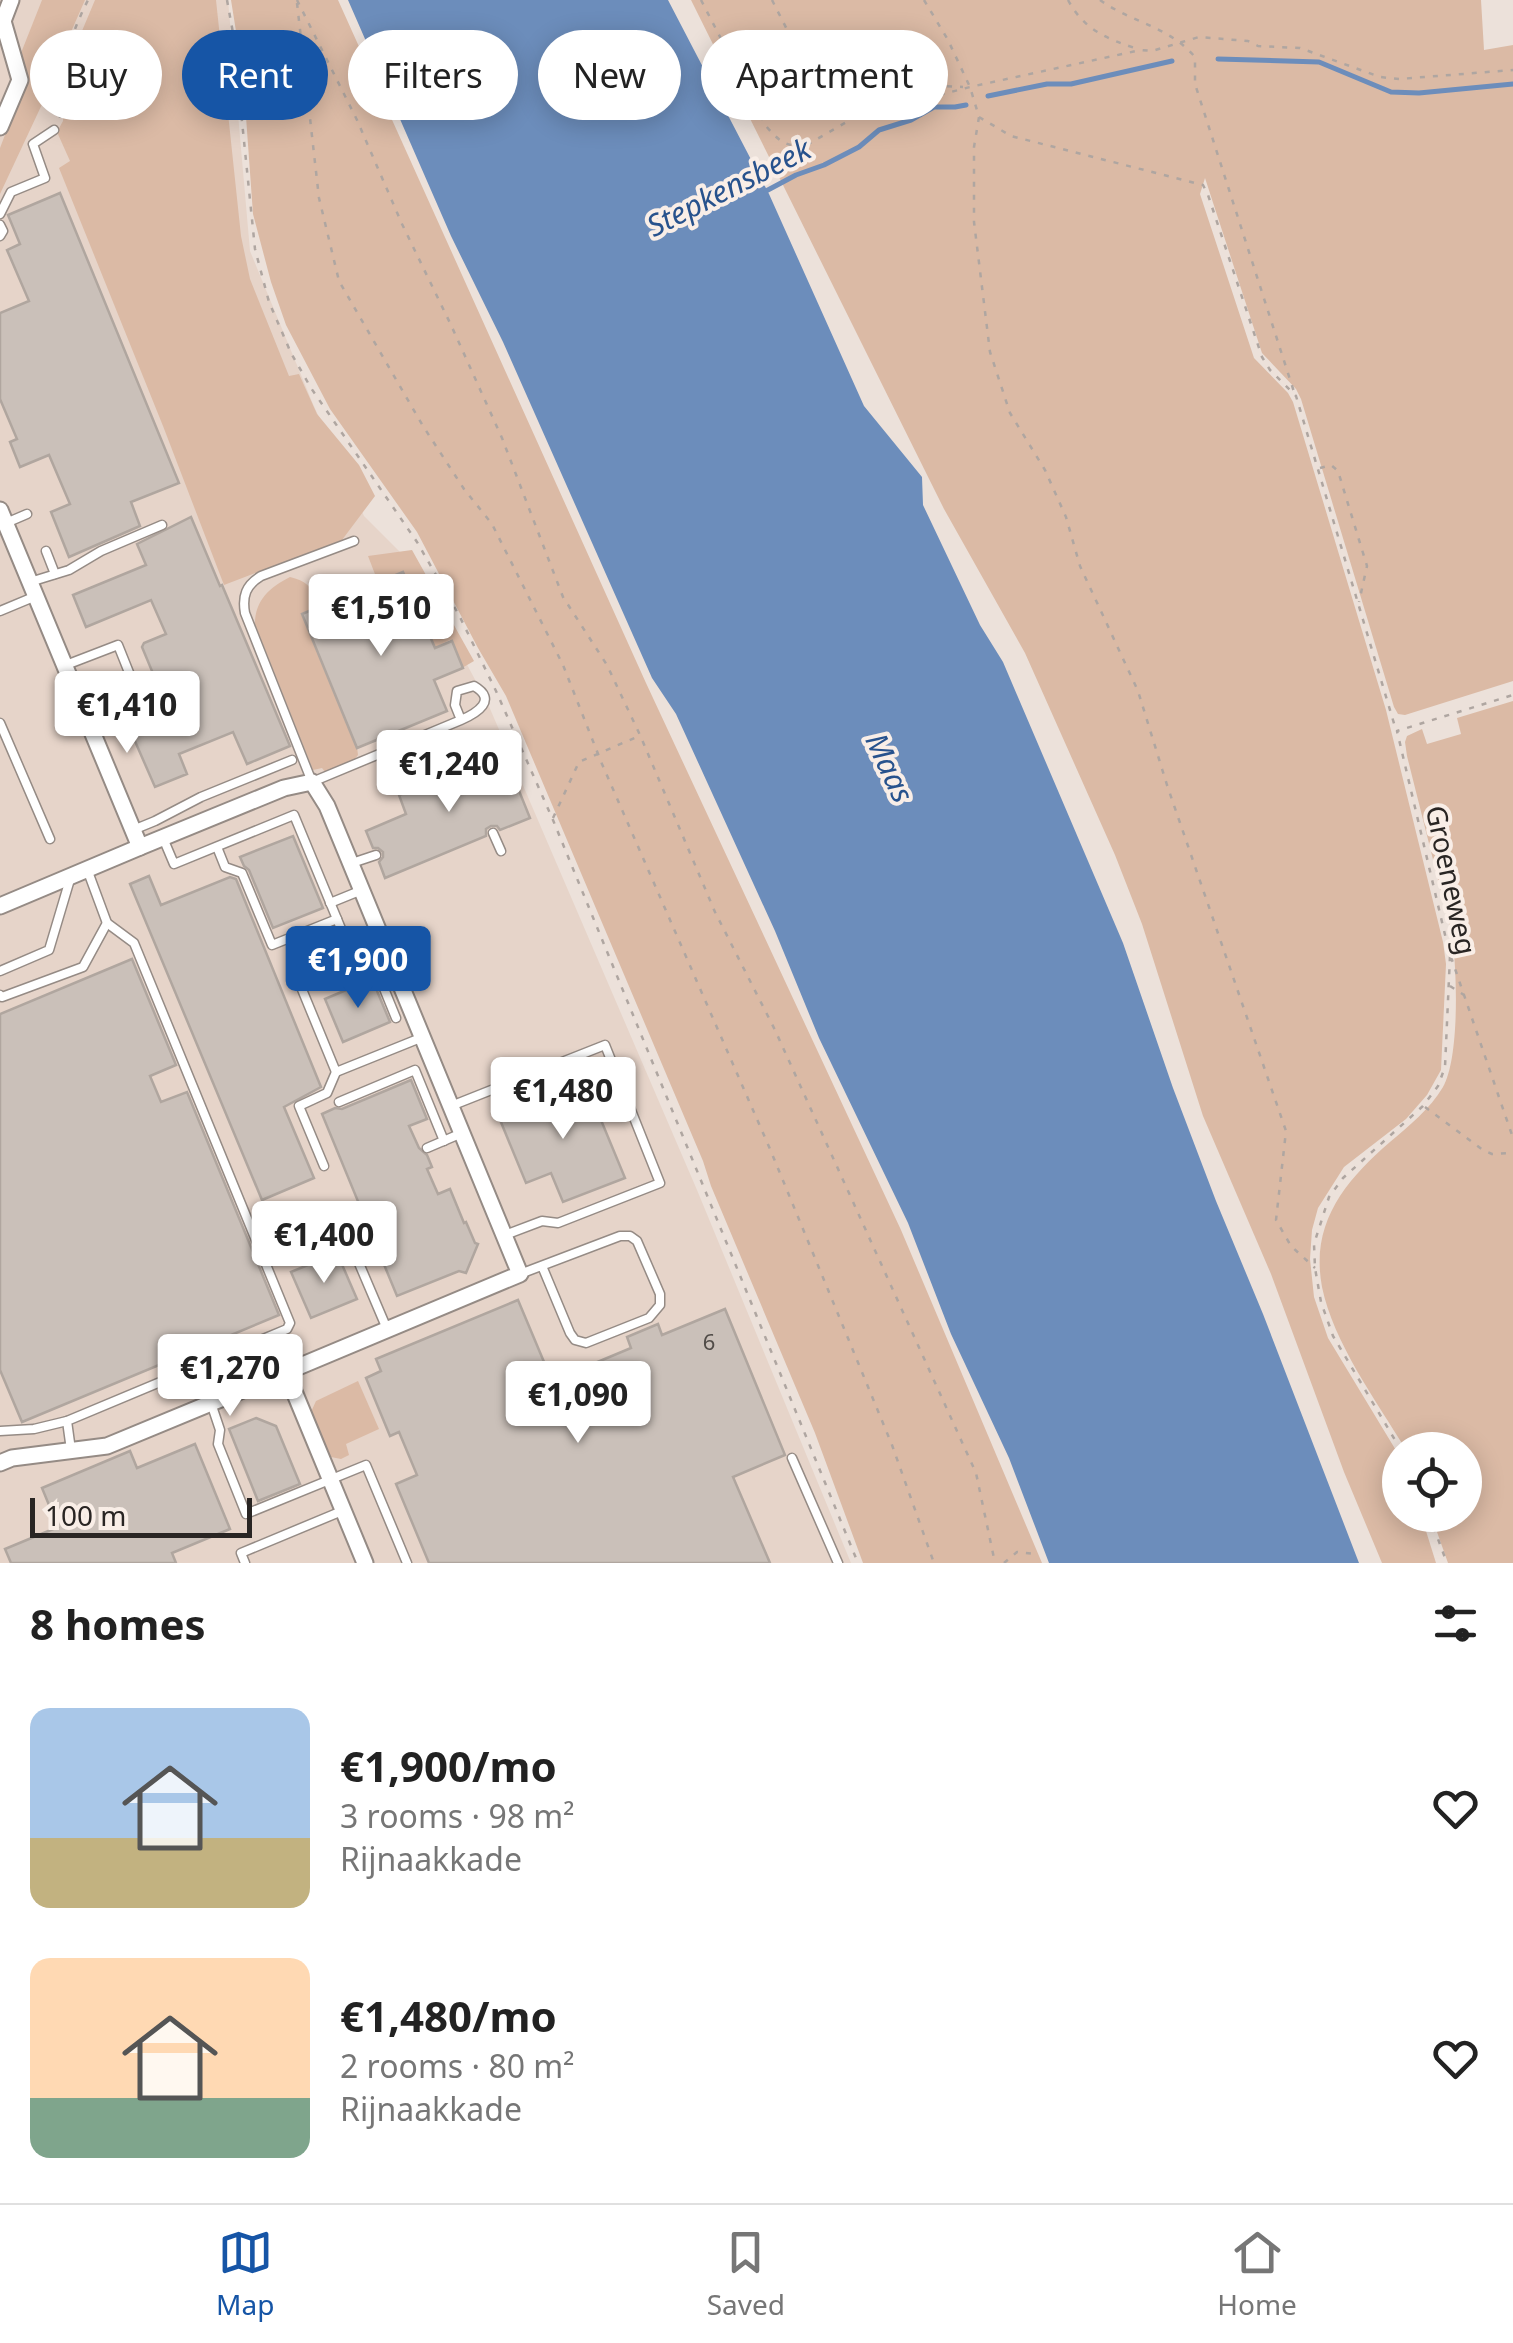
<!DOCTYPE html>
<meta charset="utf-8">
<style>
:root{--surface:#fff;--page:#f6f6f6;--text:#222;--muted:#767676;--line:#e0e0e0;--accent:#1655a6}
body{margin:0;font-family:"Noto Sans",sans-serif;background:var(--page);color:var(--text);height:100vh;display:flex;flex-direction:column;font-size:38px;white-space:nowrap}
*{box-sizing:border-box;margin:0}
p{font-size:32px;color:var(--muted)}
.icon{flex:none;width:55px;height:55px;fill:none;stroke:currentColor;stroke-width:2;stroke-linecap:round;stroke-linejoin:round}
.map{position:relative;height:1563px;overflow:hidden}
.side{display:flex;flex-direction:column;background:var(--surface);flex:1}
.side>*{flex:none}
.banner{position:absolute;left:30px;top:30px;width:1000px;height:90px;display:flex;gap:20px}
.tools{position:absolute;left:1382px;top:1432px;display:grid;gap:20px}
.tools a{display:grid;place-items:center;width:100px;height:100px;border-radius:50%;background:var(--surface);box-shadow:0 5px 25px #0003;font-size:50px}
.scale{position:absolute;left:30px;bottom:25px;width:222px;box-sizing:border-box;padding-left:10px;border:5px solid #292523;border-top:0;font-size:28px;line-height:35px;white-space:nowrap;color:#292523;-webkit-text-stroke:8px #f9eee7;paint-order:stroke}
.price{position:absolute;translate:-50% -85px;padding:0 22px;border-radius:10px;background:#fff;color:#222;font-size:32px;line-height:65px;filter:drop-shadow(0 2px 5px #0008)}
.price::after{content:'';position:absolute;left:50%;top:60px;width:30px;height:22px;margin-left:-15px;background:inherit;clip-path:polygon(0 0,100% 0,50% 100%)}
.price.on{background:var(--accent);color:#fff}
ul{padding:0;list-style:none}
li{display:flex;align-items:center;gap:30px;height:250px;padding:0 30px}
li span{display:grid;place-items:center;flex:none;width:280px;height:200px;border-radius:20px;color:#555}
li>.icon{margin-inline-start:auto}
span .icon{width:120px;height:120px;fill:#fffc;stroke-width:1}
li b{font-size:42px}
h2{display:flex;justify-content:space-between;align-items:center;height:120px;padding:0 30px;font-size:42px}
.pill{padding:0 35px;border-radius:45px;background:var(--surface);box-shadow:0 5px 25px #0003;font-size:35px;line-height:90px}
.pill.on{background:var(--accent);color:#fff}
.tab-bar{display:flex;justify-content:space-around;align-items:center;height:140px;border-top:2px solid var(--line);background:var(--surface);font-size:28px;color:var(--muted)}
.tab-bar a{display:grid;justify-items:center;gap:5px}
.tab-bar .on{color:var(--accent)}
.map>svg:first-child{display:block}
.built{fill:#e6d4c9}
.green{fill:#dbbaa5}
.water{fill:#6c8dbb}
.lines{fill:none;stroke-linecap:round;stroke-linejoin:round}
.stream{stroke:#6c8dbb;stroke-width:5}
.building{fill:#cac0b9;stroke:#b0a69f;stroke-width:2.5}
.service-casing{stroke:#958b85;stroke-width:11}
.minor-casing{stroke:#958b85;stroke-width:19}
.path{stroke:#afa6a1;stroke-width:2.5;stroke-dasharray:5 8;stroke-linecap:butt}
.service{stroke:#fff;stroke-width:8}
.minor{stroke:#fff;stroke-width:15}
.labels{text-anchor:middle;stroke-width:8;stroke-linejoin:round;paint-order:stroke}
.number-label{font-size:22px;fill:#514c48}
.street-label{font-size:28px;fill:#292523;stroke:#f9eee7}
.water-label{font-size:30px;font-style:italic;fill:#27528d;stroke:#f9eee7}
</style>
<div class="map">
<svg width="1513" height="1563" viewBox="0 0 1513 1563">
<rect width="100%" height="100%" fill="#ece1da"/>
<polygon class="built" points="0,0 228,0 250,251 313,404 364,516 415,567 488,704 697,1190 851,1563 0,1563"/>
<g class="green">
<polygon points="42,0 85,0 56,66 44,100 0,194 0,148 27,77 21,53"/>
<polygon points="95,0 216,0 241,236 250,279 289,376 299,374 317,414 359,465 375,496 342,540 224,585 163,426 59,168 70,161 57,132 63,121 66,69"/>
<polygon points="231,0 338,0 646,683 901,1230 1042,1563 863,1563 815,1433 711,1186 703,1161 506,696 478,648 417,532 330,409 286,325 271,282 253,214 243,75"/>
<polygon points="691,0 1481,0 1484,50 1513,45 1513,681 1405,715 1398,714 1394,707 1301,399 1296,389 1262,353 1205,178 1200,194 1254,358 1288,393 1293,402 1386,710 1443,942 1446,964 1441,1070 1427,1095 1406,1119 1344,1167 1318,1208 1312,1230 1310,1259 1314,1297 1328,1338 1400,1457 1400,1515 1421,1515 1436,1563 1382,1563 1344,1472 1271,1274 1203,1116 1142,924 1115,855 1025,653 944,509"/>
<polygon points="412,550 474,661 462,668 450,640 433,648 402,573 378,582 368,556"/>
<path d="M290,577c20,5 22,12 30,29l-18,8 55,133 1,8 -5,6 -27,12 -4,-5 -9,2 -58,-146c0,-24 15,-37 35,-47z"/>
<path d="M1513,701v862h-65l-17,-48h34v-65h-59c-29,-48 -73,-108 -84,-163 -12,-64 23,-106 68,-145 19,-16 40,-33 53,-55 17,-30 14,-118 9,-152l-45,-179 -2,-14 2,-6 15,-7 5,15 34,-10 -4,-16z"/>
<polygon points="358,1381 379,1429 346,1444 349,1455 341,1459 331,1457 311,1412 316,1401"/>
</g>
<polygon class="water" points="348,0 668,0 769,194 864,406 922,477 923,505 980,625 1003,662 1123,943 1173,1088 1216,1201 1263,1314 1359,1563 1049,1563 1009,1458 951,1334 908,1223 819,1038 775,931 676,714 652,678 503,342 451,236"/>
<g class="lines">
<g class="stream">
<polyline points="1218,59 1319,62 1391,92 1419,93 1513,84"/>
<polyline points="988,96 1047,84 1071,84 1172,61"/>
<polyline points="766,191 796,175 824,165 859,147 879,130 911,120 934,107 955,107 966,105"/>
</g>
</g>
<g class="building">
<polygon points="60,193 179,483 131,502 140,526 69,557 51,512 70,504 49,455 20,467 10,442 17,439 0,399 0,313 29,301 7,250 20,244 8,215"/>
<polygon points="191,517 220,586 222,585 290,746 247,764 233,732 179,754 187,774 155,787 117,700 157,683 142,647 144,643 166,634 151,600 86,627 73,595 146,565 137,544"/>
<polygon points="403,572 435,648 452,641 463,668 434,680 447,711 357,748 302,614"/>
<polygon points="494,752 502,753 505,756 530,818 500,830 497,826 491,826 486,829 486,836 385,878 379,862 383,857 383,852 378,848 373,848 366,831 406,814 399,795 475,764 481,772"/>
<polygon points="293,836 323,908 273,928 249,870 244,866 240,857"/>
<polygon points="149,876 161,905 230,877 236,879 321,1087 284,1107 314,1178 262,1200 130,884"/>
<polygon points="132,959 176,1065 150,1076 161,1102 187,1092 279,1315 22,1422 0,1370 0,1014"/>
<polygon points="372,979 390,1022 343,1042 325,999"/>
<polygon points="584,1079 625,1178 563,1202 551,1173 526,1183 498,1115"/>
<polygon points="411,1080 427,1119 409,1126 419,1148 427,1155 432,1167 427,1169 438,1194 450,1189 464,1223 466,1222 475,1243 478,1244 466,1273 459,1271 397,1296 322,1114 335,1108 342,1109"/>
<polygon points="337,1253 357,1299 311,1318 291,1272"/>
<polygon points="518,1300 552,1381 631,1348 627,1337 658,1324 662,1335 725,1309 785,1455 733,1477 770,1563 429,1563 396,1484 417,1475 399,1432 390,1436 366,1378 381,1371 376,1359"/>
<polygon points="256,1418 276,1426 300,1484 258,1501 229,1429"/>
<polygon points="195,1444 230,1529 172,1553 176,1563 11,1563 5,1549 58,1527 42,1488 130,1451 137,1468"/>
</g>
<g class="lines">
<defs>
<g id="service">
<polyline points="0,214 11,192 45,178 33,144 54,130"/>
<polyline points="0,225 3,231 0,236"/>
<polyline points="6,523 27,514"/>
<path d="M354,541l-93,35c-15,9 -19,20 -16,37l67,169 149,-62c16,-7 37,-20 13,-34l-17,5 -2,14 6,15"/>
<polyline points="46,551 55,574"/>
<polyline points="30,582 69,570 101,551 162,525"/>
<polyline points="0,611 36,596"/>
<polyline points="66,665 118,645 132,680 80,702"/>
<polyline points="0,723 50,839"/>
<polyline points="133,830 155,821 201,797 292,760"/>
<polyline points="493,833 501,851"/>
<polyline points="163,838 174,864 294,815 356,965"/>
<polyline points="217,847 225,867 242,873 272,945 337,919"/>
<polyline points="352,863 376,855"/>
<polyline points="330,903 362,890"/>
<polyline points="388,953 301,987 336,1072 423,1037"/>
<polyline points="372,959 396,1018"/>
<polyline points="0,971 49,950 71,876"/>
<polyline points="0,995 2,997 83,967 107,923"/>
<polyline points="339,1102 415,1070 444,1141"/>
<polyline points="451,1106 605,1045 660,1183 558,1223 542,1221 505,1235"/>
<polyline points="427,1148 462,1133"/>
<polyline points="324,1166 299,1106 327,1093 336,1072"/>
<polyline points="302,1246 344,1228 387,1329"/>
<polyline points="520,1274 620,1236 630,1236 637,1241 660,1294 660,1305 649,1318 586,1343 575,1340 570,1333 542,1266"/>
<polyline points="211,1403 220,1430 218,1444 246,1514 366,1465 407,1563"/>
<polyline points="0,1431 34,1429 67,1421"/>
<polyline points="71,1450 67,1421 287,1329 290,1323 134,943 107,923 87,869"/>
<polyline points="792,1458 838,1563"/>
<polyline points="245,1563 241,1553 342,1511"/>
</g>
<g id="minor">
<polyline points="0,127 20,80 3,21 11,0"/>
<polyline points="0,510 140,847 0,906"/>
<polyline points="140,847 284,788 312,782 327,806 520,1274 286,1372"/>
<polyline points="0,1463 12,1458 107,1446 286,1372 365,1563"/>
</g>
</defs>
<use href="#service" class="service-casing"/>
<use href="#minor" class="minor-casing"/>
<g class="path">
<polyline points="227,0 233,33 255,249 269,302 291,353 311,388 417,542 459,615 496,691 553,820 858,1563"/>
<polyline points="297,0 357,120 402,224 451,325 502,438 563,597 607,665 640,735 715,912 775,1030 976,1473 995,1563"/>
<path d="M701,0l65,126c10,12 18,20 34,20"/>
<polyline points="772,0 805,65 833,84 860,87 924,85 963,87"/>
<polyline points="924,0 948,40 970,87 979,117 974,147 974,222 990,352 1010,413 1045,470 1066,517 1080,566 1138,691 1167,785 1286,1131 1276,1220 1291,1246 1315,1268"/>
<path d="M1068,0c16,30 39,39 70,49"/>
<path d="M1100,0c32,23 67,25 95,57v27l100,311"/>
<polyline points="297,3 319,198 339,281 423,426 464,489 492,524 563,665 602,764 770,1149 892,1445 934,1563"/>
<polyline points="979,117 1011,136 1203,185 1208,195 1262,357 1270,370 1296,396 1396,730"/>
<path d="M60,118c-1,-45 8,-78 28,-118"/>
<polyline points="762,171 855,117 970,87 1141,50 1152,51 1199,37 1248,41 1258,46 1300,48 1380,77 1399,79 1513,70"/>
<polyline points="1320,468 1331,465 1338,471 1367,566 1359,602"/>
<polyline points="553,818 579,762 639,736"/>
<polyline points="1451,957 1513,1138"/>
<polyline points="1450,986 1464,995"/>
<polyline points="1425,1107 1483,1150 1492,1154 1513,1153"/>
<polyline points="1401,1450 1333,1336 1321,1302 1315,1268 1314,1244 1329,1197 1343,1178 1423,1106 1438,1086 1445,1067 1450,956 1397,731 1513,695"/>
<polyline points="1429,1515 1447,1563"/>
<polyline points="1004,1563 1017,1552 1035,1554"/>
</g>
<use href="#service" class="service"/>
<use href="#minor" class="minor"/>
</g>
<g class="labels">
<g class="number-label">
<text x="709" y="1350">6</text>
</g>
<g class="street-label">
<text transform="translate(1451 880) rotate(78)" y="10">Groeneweg</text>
</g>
<g class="water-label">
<text transform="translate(729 188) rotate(-27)" y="10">Stepkensbeek</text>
<text transform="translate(889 768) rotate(65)" y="10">Maas</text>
</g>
</g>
</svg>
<div class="tools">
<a><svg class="icon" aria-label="locate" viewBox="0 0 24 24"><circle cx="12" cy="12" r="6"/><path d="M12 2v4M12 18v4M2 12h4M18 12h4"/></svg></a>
</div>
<div class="scale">100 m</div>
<b class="price" style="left:381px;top:659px">€1,510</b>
<b class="price" style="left:127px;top:756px">€1,410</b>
<b class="price" style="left:449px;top:815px">€1,240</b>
<b class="price on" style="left:358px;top:1011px">€1,900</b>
<b class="price" style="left:563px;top:1142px">€1,480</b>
<b class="price" style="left:324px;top:1286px">€1,400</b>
<b class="price" style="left:230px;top:1419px">€1,270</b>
<b class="price" style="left:578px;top:1446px">€1,090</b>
<div class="banner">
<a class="pill">Buy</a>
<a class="pill on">Rent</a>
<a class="pill">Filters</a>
<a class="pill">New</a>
<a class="pill">Apartment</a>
</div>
</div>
<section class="side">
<h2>8 homes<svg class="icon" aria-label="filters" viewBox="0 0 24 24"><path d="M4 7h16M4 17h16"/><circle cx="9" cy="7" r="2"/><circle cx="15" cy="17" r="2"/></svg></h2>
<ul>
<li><span style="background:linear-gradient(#a9c7e8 65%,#c2b280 0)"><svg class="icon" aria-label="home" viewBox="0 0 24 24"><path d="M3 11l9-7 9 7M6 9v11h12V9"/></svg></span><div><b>€1,900/mo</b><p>3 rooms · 98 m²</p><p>Rijnaakkade</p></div><svg class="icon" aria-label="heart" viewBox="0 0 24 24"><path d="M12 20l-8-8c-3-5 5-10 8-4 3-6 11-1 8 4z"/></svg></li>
<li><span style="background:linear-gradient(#ffd9b3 70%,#7fa58c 0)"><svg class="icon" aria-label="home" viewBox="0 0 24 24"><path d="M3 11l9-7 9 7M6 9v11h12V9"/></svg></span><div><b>€1,480/mo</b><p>2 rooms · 80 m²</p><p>Rijnaakkade</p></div><svg class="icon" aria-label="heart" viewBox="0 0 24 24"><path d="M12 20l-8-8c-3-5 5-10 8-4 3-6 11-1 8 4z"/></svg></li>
</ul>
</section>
<nav class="tab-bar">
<a class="on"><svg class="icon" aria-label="map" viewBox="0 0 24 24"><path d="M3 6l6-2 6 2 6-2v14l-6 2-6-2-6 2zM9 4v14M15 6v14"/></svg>Map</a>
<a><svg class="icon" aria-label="saved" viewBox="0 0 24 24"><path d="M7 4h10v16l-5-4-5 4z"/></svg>Saved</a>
<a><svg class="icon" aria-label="home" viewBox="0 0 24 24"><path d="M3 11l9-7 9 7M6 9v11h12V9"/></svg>Home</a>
</nav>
